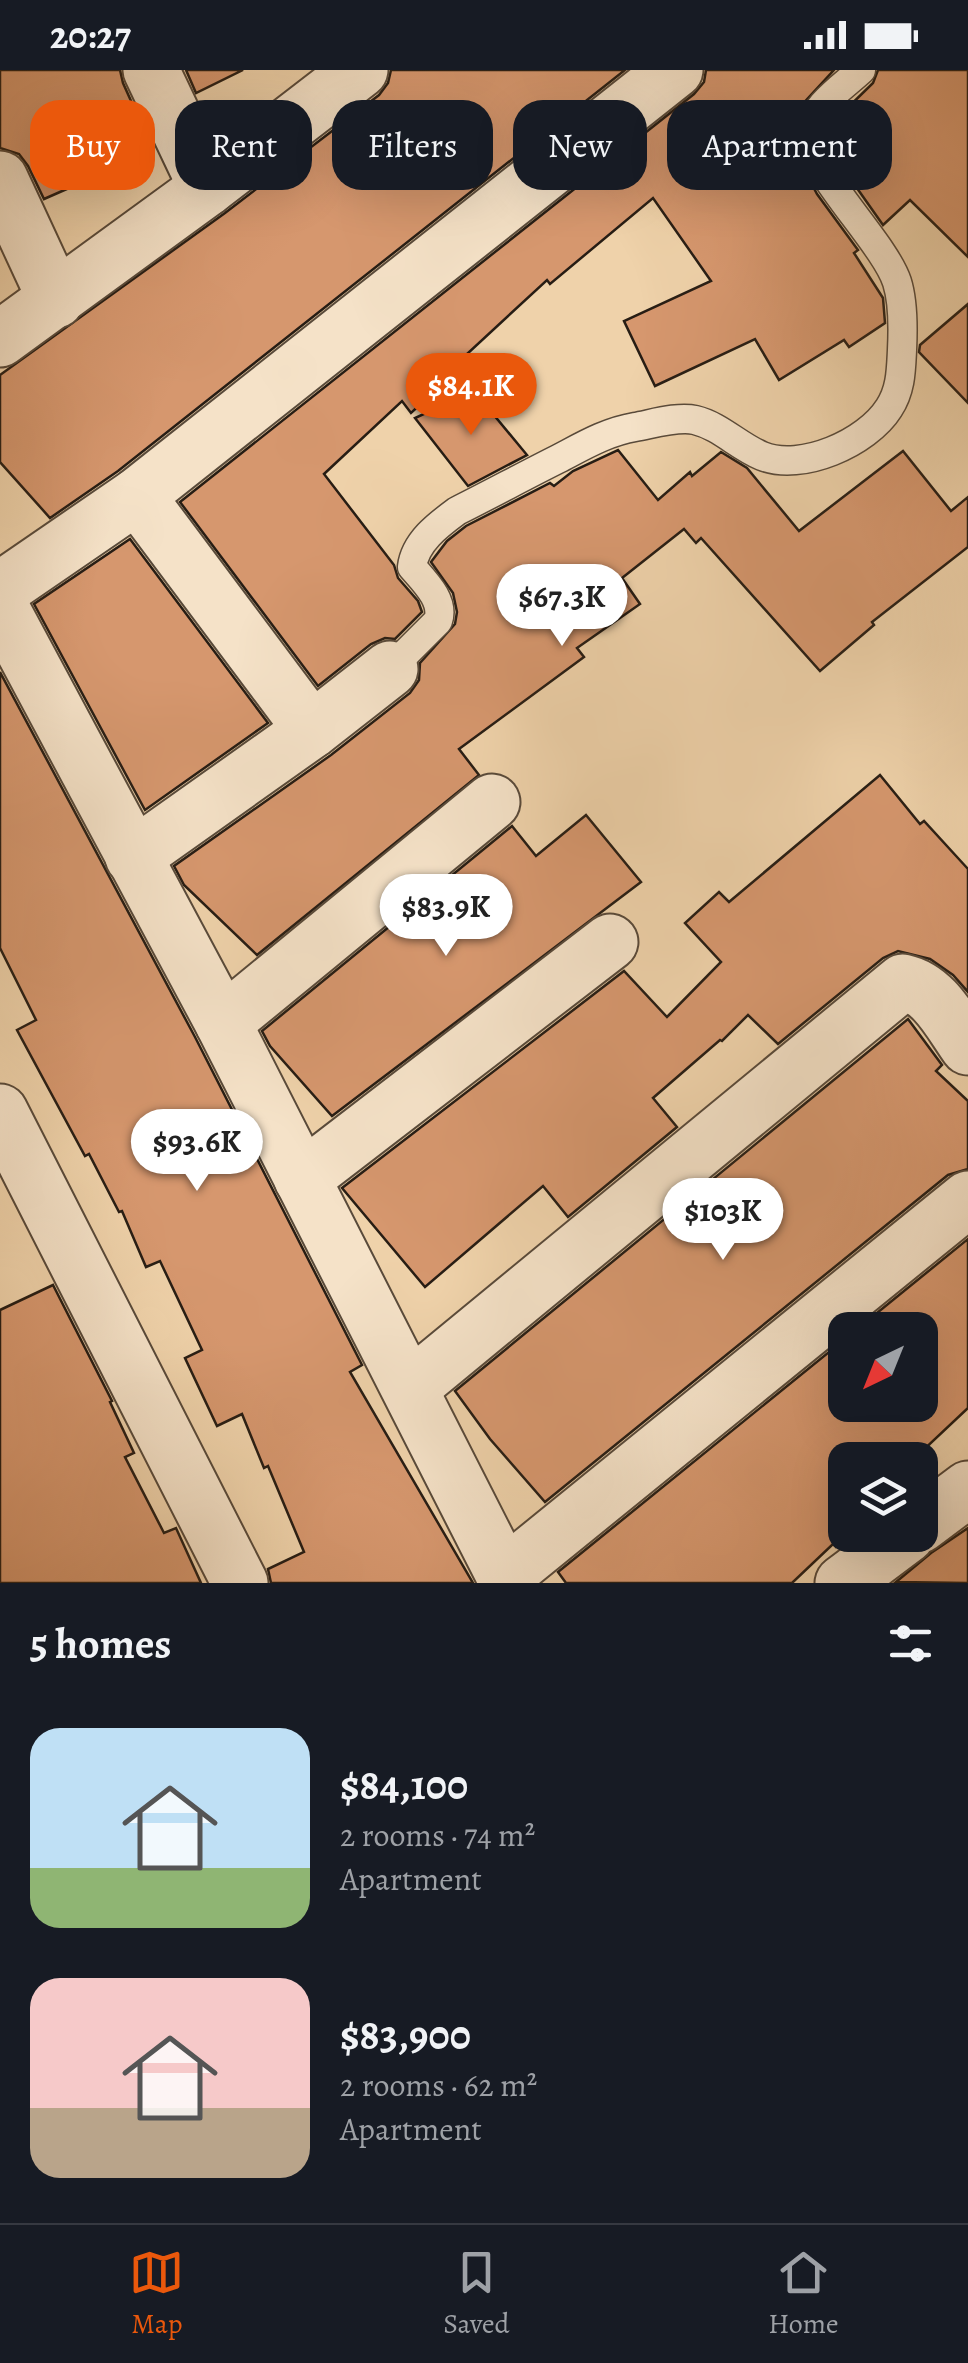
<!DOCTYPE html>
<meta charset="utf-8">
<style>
:root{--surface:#171b24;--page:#20242c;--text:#f1f3f6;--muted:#9ea1a6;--line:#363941;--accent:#ea580c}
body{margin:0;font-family:Alegreya,serif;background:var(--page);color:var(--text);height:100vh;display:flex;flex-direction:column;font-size:38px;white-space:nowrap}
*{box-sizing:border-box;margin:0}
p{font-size:32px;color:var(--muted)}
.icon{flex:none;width:55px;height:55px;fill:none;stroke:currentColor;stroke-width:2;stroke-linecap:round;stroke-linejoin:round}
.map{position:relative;height:1513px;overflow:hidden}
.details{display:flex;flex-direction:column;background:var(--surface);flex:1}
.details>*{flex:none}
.hud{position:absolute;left:30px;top:30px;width:910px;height:90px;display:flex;gap:20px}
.needle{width:65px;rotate:223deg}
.buttons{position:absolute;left:828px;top:1242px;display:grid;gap:20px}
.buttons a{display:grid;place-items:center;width:110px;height:110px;border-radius:20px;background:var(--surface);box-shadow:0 10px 40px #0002;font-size:50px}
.price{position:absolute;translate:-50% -85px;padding:0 22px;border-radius:35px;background:#fff;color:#222;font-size:32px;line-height:65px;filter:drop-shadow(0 2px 5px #0008)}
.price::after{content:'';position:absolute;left:50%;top:60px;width:30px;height:22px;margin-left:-15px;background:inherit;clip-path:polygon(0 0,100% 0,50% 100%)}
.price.current{background:var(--accent);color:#fff}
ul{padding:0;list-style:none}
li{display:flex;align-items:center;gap:30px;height:250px;padding:0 30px}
li span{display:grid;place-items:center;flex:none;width:280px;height:200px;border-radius:30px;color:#555}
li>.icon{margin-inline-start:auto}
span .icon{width:120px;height:120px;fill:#fffc;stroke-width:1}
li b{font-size:42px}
h2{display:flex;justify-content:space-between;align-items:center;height:120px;padding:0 30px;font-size:42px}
.pill{padding:0 35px;border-radius:30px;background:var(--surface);box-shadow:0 10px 40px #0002;font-size:35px;line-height:90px}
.pill.current{background:var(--accent);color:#fff}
.status{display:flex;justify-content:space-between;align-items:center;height:70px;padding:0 50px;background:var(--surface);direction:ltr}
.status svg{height:28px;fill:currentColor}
.tab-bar{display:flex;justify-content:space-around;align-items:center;height:140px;border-top:2px solid var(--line);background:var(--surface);font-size:28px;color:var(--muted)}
.tab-bar a{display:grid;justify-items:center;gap:5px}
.tab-bar .current{color:var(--accent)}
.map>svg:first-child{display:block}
.building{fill:#d6976e;stroke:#271d14;stroke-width:2.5}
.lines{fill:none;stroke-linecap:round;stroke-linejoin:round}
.service-casing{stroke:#594a3a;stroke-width:31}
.minor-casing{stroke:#594a3a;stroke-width:59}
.service{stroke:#f5e2c8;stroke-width:28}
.minor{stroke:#f5e2c8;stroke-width:55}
</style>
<div class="status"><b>20:27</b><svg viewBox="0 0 49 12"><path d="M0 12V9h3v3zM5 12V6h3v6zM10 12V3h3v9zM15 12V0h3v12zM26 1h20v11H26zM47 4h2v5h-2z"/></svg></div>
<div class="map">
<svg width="968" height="1513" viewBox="0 0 968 1513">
<rect width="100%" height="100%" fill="#efd2aa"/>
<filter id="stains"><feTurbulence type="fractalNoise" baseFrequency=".002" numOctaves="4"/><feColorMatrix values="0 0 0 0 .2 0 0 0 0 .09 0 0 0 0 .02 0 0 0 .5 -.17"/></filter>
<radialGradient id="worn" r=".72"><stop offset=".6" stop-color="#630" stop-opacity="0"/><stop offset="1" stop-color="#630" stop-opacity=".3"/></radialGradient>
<g class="building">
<polygon points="0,0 120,0 123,13 140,51 97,72 110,100 44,129 28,96 19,84 0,78"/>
<polygon points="186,0 243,0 196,23"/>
<polygon points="391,0 625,0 118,401 50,448 0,392 0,305 225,143 379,25 388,13"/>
<polygon points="706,0 834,0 800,37 792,60 794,80 817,124 858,180 854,183 883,228 885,253 849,277 844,270 779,310 755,269 655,316 624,251 711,211 653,128 550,214 547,210 454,296 458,300 411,343 402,331 324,404 394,495 398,508 418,531 422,542 395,569 385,568 371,574 318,616 180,432 694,24 704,12"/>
<polygon points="878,0 968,0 968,187 910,130 883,155 835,87 827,64 831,54 873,13"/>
<polygon points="968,234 968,333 919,282 920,275"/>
<polygon points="474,321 527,385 468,416 415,348"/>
<polygon points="618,380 658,430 690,402 692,406 721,382 747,398 799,461 903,381 951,441 968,427 968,477 872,552 874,555 820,601 701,468 696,473 684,459 622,508 640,534 577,578 584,587 459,679 479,705 257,885 184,815 174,796 331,685 410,623 419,610 420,593 455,554 457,542 453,523 431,492 447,471 466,456 550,413 554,416 573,401"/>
<polygon points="130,469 268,653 145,740 34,534"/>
<polygon points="0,602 195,967 362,1295 350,1302 473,1513 271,1513 268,1499 304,1482 268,1396 264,1398 242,1344 217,1356 185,1288 202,1280 160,1191 146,1197 122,1141 119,1142 89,1084 85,1086 17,960 36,950 0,878"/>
<polygon points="880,705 920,754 924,751 968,799 968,922 953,905 930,889 898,881 883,888 778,974 748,945 722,971 720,970 653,1028 677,1057 568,1147 543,1116 425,1217 342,1118 624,901 667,947 721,892 685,853 719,822 729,832"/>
<polygon points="586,745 641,812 332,1046 270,976 262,961 512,756 536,786"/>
<polygon points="908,949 942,995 936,1001 968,1031 968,1099 948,1105 545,1432 490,1369 455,1321"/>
<polygon points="968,1169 968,1338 919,1384 935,1404 920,1416 920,1390 845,1390 848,1465 836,1477 833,1474 792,1513 566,1513 558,1502 845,1269 845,1335 920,1335 920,1260 856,1260"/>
<polygon points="53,1215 112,1331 110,1332 134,1383 125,1387 164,1463 176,1458 201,1513 0,1513 0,1240"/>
<polygon points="968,1458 968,1513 896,1512 931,1483"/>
</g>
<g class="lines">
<defs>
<path id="service" d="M390,599l48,-48c7,-20 -13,-39 -26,-54 3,-25 26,-42 45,-56 34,-17 67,-35 101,-52 25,-13 48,-27 77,-32 17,-3 43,-11 60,-7 25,6 43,26 67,36 39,16 105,-13 127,-48 12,-18 12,-38 13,-58 1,-20 1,-49 -5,-68 -13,-40 -92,-115 -88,-149 2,-26 35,-47 52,-63"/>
<g id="minor">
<polyline points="151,0 207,118"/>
<polyline points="0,109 56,230"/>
<polyline points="0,269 207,118 360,0"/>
<polyline points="137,426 312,660"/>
<polyline points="0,520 137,426 675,0"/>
<polyline points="0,536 223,953 508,1513"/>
<polyline points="133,787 312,660 390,599"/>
<polyline points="223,953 492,732"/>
<polyline points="0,1042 240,1513"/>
<polyline points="302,1109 610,872"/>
<path d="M411,1317l492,-405c32,7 47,40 65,65"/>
<polyline points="920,1455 968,1419"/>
<polyline points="504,1506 968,1129"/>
<polyline points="843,1513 907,1465"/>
</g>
</defs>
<use href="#service" class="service-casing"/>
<use href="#minor" class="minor-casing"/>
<use href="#service" class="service"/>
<use href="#minor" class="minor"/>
</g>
<rect width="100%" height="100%" filter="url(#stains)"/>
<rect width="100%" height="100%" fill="url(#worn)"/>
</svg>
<div class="buttons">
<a><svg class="needle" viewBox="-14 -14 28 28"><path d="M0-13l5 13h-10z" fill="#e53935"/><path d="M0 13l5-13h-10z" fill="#9ea1a6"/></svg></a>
<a><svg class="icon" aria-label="layers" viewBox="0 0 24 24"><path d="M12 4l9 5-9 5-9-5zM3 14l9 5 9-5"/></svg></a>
</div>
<b class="price current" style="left:471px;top:368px">$84.1K</b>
<b class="price" style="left:562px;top:579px">$67.3K</b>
<b class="price" style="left:446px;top:889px">$83.9K</b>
<b class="price" style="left:197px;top:1124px">$93.6K</b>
<b class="price" style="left:723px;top:1193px">$103K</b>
<div class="hud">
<a class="pill current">Buy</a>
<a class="pill">Rent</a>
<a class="pill">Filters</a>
<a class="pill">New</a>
<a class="pill">Apartment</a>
</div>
</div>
<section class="details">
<h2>5 homes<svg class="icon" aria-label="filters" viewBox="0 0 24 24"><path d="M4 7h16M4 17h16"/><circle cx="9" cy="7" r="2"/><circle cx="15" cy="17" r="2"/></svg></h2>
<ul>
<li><span style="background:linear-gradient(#bfe0f5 70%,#8fb573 0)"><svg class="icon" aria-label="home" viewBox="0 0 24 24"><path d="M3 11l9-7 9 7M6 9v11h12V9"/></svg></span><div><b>$84,100</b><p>2 rooms · 74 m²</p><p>Apartment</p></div></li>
<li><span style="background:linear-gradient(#f6c9c9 65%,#b9a48a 0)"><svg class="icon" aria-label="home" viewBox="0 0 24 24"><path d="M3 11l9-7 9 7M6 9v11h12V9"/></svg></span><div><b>$83,900</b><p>2 rooms · 62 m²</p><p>Apartment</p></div></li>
</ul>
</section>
<nav class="tab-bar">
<a class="current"><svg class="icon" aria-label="map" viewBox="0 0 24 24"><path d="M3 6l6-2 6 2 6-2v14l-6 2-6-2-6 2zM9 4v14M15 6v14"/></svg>Map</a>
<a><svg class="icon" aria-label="saved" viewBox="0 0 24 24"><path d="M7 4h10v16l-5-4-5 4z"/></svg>Saved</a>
<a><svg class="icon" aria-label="home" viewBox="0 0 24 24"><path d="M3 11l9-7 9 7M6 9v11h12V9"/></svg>Home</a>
</nav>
